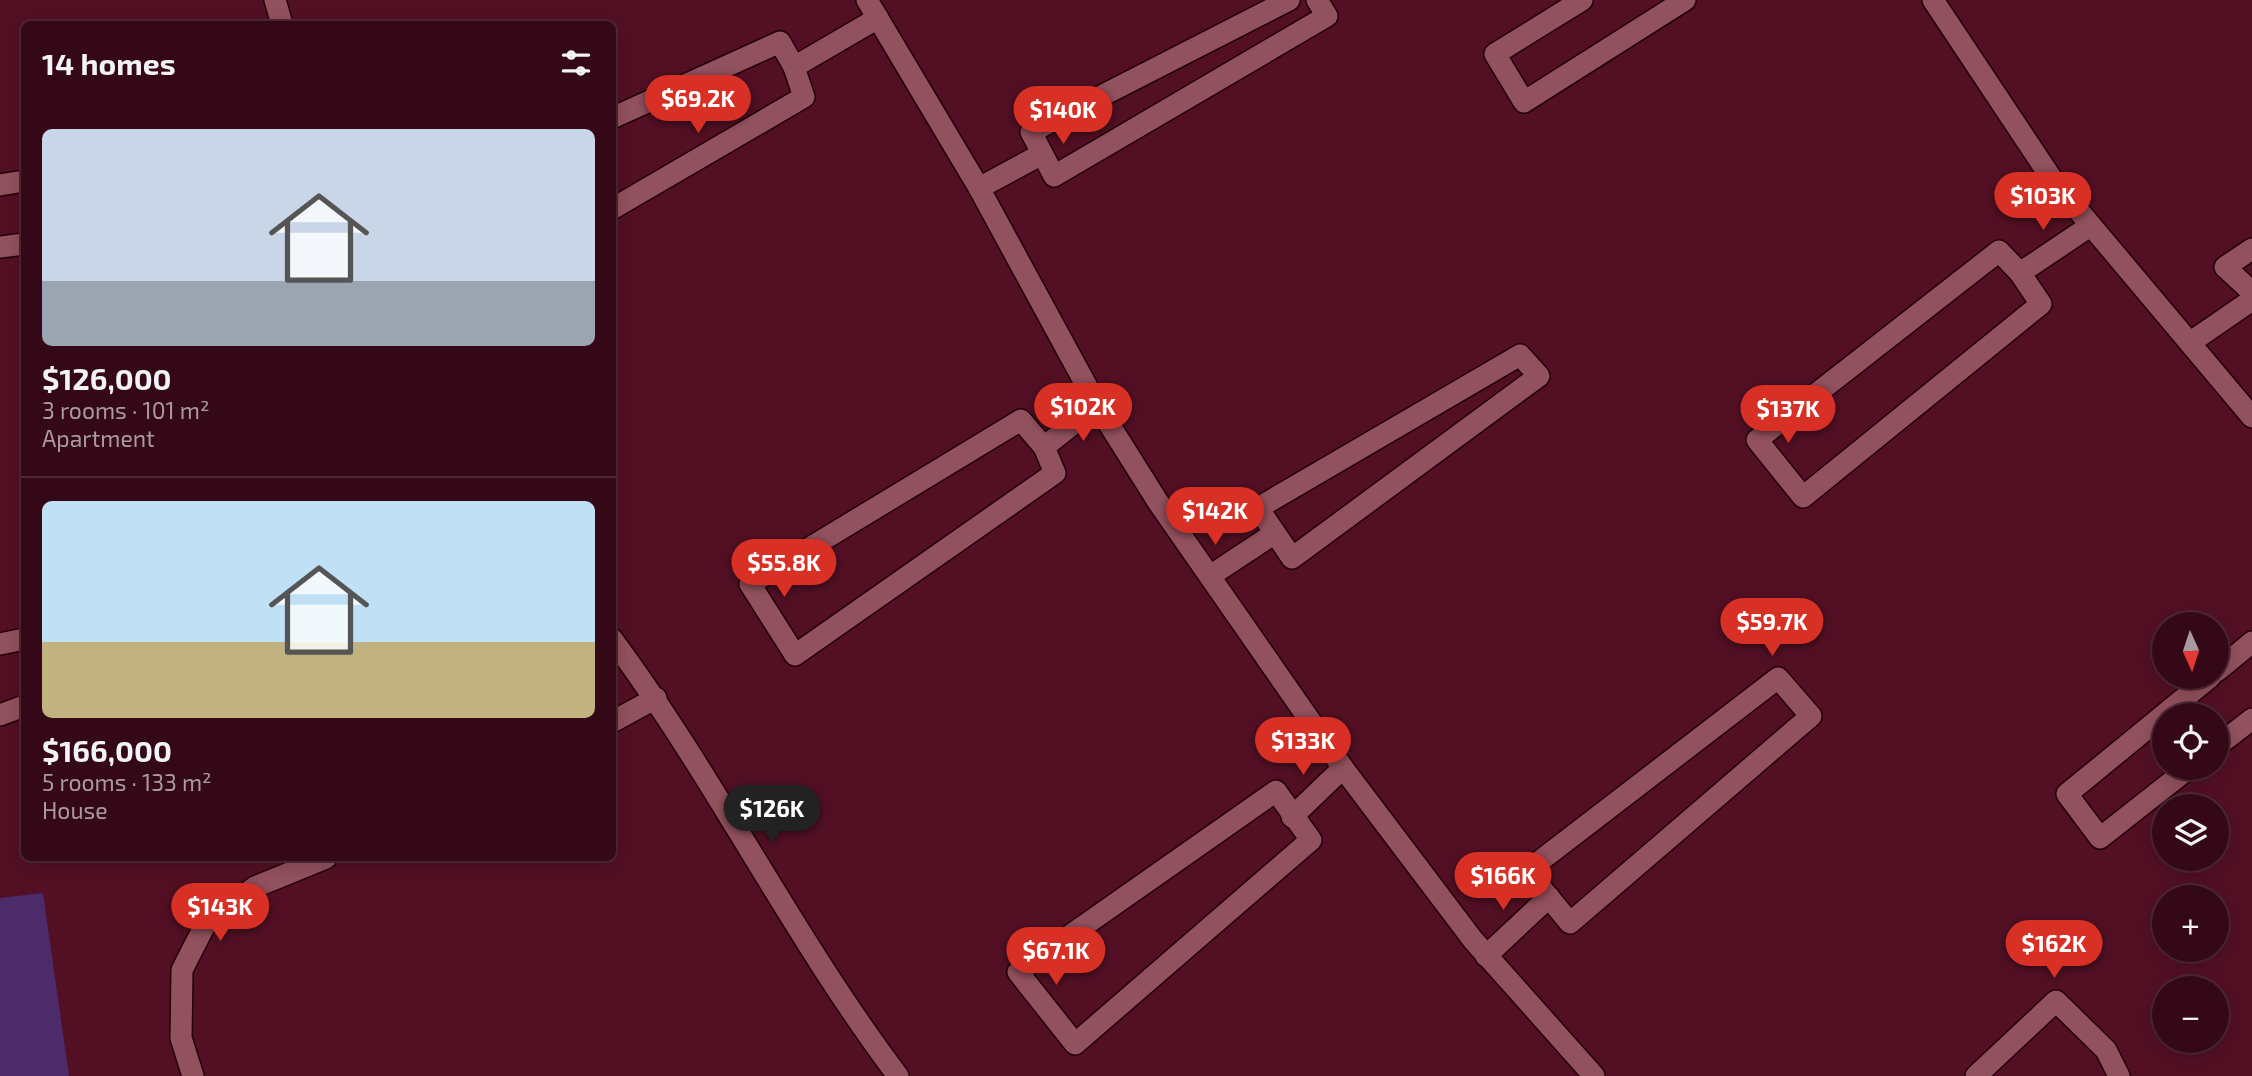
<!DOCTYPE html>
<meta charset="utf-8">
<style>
:root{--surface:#340816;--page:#3f1623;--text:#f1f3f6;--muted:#a99aa1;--line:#4e2935;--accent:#d93025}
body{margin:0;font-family:"Exo 2",sans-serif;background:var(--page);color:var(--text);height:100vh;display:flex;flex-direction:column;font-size:26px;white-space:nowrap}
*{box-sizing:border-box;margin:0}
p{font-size:23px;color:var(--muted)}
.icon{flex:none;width:38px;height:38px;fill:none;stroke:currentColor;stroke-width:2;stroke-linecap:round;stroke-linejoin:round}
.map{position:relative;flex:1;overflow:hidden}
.drawer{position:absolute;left:21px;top:21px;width:595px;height:840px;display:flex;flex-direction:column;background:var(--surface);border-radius:10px;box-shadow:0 4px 18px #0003,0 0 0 2px var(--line)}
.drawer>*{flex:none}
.needle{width:46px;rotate:177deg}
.buttons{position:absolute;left:2152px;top:612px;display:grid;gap:14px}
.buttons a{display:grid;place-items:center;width:77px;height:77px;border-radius:50%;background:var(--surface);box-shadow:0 4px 18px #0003,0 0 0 2px var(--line);font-size:35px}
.price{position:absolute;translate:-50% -60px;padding:0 16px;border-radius:24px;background:var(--accent);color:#fff;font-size:23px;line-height:46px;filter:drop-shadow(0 2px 4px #0008)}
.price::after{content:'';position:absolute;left:50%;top:42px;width:21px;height:16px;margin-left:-10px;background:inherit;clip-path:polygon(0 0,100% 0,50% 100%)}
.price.selected{background:#222;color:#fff}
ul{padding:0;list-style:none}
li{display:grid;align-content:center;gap:14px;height:371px;padding:0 21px}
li+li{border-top:2px solid var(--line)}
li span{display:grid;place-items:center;height:217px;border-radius:10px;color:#555}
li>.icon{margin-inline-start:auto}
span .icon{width:126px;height:126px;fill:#fffc;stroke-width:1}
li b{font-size:30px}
h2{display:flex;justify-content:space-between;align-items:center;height:84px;padding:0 21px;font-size:30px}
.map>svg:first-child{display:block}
.built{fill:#531025;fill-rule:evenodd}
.green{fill:#4d2a69}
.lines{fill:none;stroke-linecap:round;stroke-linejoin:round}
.minor-casing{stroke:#240008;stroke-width:24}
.minor{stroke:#92515e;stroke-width:21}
</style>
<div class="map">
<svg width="2252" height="1076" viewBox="0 0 2252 1076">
<rect width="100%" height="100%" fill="#450a1d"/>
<path class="built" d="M0,0h2252v1076h-2252zM24,24h588v834h-588zM2165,625h52v52h-52zM2165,716h52v52h-52zM2165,807h52v52h-52zM2165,898h52v52h-52zM2165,989h52v52h-52z"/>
<polygon class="green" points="43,893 69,1076 0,1076 0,898"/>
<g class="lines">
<defs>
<g id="minor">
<polyline points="275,0 282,24"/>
<polyline points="867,0 979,188 1097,405 1158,502 1343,768 1473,940 1594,1076"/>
<polyline points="1289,0 1031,132 1054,176 1327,16 1317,0"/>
<polyline points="1582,0 1495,54 1524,102 1685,0"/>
<polyline points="1933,0 2052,179 2252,417"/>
<polyline points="794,67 878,18"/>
<polyline points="612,118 780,42 794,67 804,97 612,209"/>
<polyline points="0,185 24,181"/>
<polyline points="979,188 1042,154"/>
<polyline points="0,247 24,244"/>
<polyline points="2252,249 2225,267 2252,292"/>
<polygon points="1999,251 2020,273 2041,304 1803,497 1757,440"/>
<polyline points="2020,273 2090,226"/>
<polyline points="2191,342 2252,300"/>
<polygon points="1520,355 1539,376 1292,558 1258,508"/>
<polygon points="1021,420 1044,447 1055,473 795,655 750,584"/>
<polyline points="1044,447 1097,405"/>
<polyline points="1210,576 1275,533"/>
<path d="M612,639c104,140 181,298 286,437"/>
<polyline points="0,644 24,639"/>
<polyline points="2217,671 2252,642"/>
<polygon points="1778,678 1811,716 1570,923 1527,871"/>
<polyline points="0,715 24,706"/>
<polyline points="612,722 656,698"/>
<polyline points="2217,746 2252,719"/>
<polyline points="2189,768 2100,838 2067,794 2210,677"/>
<polygon points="1276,791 1311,840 1075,1044 1018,972"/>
<polyline points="1292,817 1343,768"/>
<polyline points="1486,956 1549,897"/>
<polyline points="193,1076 181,1038 182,970 206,923 255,887 326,858"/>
<polyline points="1976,1076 2056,1001 2106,1050 2119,1076"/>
</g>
</defs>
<use href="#minor" class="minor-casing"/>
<use href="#minor" class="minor"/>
</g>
</svg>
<div class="buttons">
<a><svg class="needle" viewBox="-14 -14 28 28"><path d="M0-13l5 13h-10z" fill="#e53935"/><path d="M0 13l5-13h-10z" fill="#a99aa1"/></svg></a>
<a><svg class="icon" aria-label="locate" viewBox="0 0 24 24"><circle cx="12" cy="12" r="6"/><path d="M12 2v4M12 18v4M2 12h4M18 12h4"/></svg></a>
<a><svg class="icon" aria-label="layers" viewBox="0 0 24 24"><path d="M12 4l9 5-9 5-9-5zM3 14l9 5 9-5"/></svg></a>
<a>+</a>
<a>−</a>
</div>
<b class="price" style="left:698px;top:135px">$69.2K</b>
<b class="price" style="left:1063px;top:146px">$140K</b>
<b class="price" style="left:2043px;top:232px">$103K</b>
<b class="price" style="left:1083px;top:443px">$102K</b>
<b class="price" style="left:1788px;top:445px">$137K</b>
<b class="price" style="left:1215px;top:547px">$142K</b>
<b class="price" style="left:784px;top:599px">$55.8K</b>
<b class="price" style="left:1772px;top:658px">$59.7K</b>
<b class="price" style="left:1303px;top:777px">$133K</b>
<b class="price selected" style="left:772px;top:845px">$126K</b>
<b class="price" style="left:1503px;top:912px">$166K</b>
<b class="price" style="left:220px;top:943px">$143K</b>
<b class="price" style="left:2054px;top:980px">$162K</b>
<b class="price" style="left:1056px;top:987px">$67.1K</b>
<section class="drawer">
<h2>14 homes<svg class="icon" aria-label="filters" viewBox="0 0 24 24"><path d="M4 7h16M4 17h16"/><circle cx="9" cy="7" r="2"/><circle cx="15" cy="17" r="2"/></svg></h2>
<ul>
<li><span style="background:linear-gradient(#c9d6e8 70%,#9aa5b1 0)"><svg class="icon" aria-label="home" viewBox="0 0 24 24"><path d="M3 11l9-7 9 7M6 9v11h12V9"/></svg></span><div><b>$126,000</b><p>3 rooms · 101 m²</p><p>Apartment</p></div></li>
<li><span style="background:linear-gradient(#bfe0f5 65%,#c2b280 0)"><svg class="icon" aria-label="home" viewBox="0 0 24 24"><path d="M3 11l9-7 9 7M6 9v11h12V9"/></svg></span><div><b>$166,000</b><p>5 rooms · 133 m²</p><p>House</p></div></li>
</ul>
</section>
</div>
